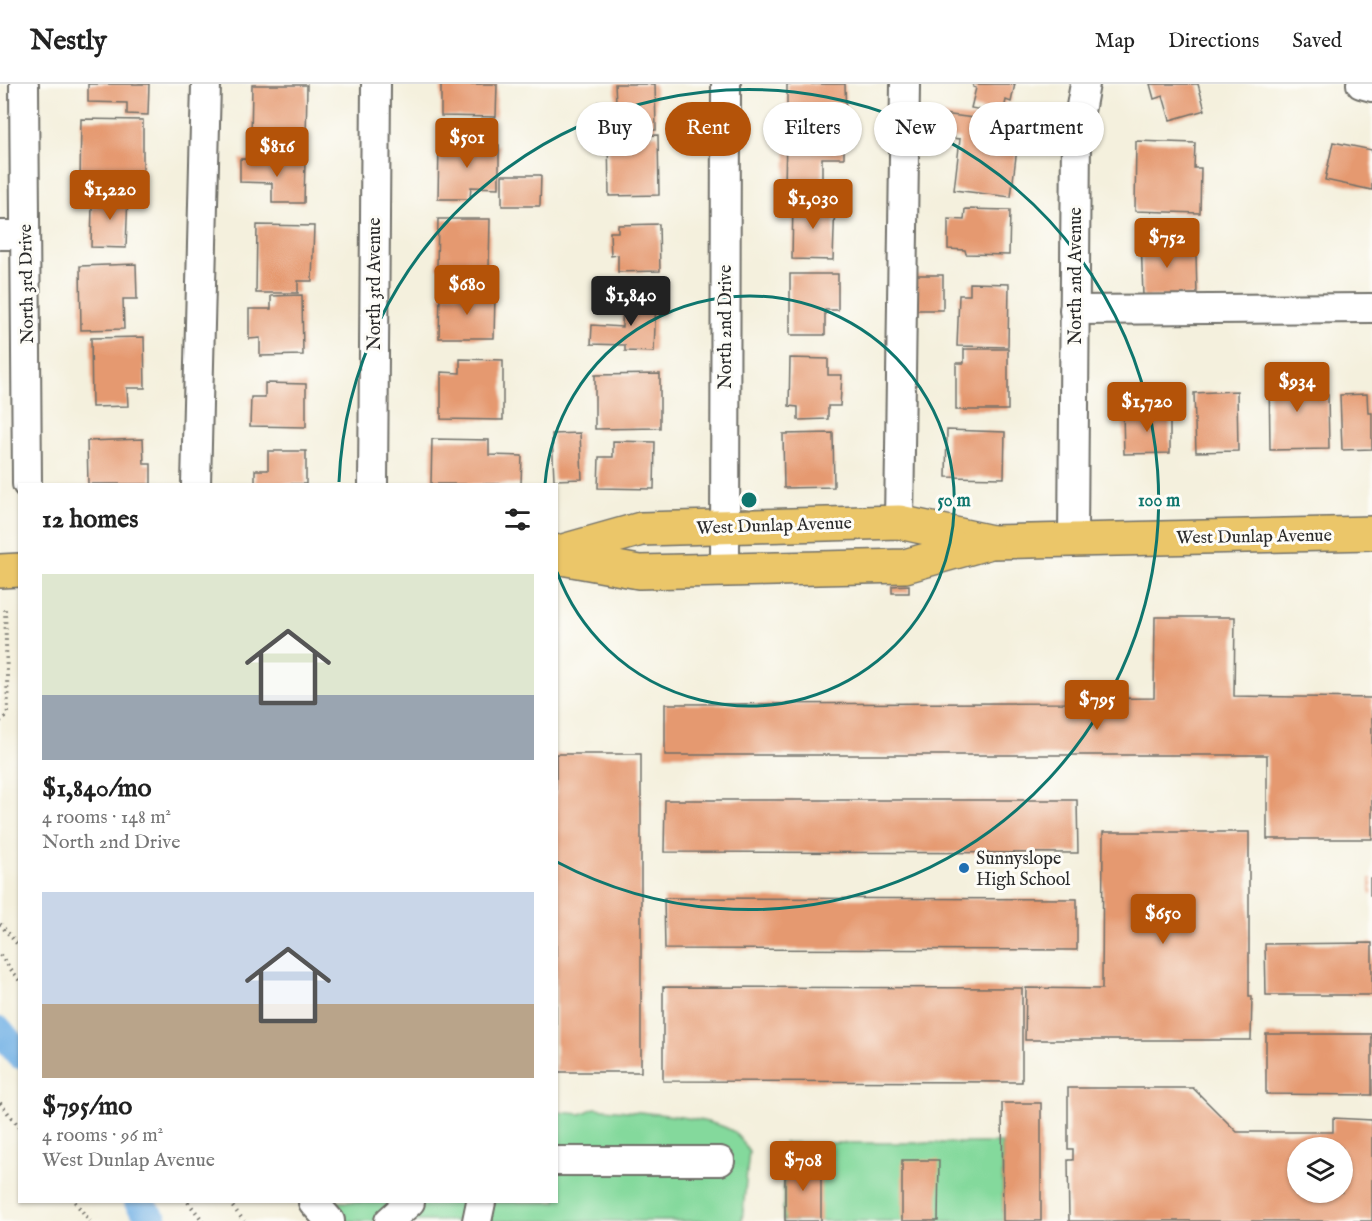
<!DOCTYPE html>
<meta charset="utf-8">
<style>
:root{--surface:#fff;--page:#f2f2f2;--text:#222;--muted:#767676;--line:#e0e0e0;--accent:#b45309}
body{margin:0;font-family:"IM FELL English",serif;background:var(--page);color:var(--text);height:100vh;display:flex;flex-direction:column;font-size:22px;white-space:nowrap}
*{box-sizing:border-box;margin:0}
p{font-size:20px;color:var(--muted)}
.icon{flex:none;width:33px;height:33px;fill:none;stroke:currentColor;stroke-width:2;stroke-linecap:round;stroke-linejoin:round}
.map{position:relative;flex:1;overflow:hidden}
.side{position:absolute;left:18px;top:399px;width:540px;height:720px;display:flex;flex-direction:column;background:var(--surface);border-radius:0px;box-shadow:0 2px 4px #0004}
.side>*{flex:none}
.banner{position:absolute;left:576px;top:18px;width:570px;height:54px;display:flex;gap:12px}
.controls{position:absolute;left:1287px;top:1053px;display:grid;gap:12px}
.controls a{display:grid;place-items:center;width:66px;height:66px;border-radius:50%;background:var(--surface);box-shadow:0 2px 4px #0004;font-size:30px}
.price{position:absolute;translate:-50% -51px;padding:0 14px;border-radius:6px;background:var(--accent);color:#fff;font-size:20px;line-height:39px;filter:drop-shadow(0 2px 3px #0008)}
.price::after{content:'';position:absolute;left:50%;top:36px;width:18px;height:14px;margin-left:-9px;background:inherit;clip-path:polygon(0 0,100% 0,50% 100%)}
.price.selected{background:#222;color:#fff}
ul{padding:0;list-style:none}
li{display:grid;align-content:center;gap:12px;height:318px;padding:0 24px}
li span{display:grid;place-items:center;height:186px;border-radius:0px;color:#555}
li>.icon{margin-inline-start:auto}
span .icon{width:108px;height:108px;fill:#fffc;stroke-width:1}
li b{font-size:26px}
h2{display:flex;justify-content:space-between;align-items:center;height:72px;padding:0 24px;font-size:26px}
.pill{padding:0 21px;border-radius:27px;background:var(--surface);box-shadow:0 2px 4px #0004;font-size:21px;line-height:54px}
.pill.selected{background:var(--accent);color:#fff}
header{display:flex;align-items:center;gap:36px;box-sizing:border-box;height:84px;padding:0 30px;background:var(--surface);border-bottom:2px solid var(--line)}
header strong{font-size:28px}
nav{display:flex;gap:33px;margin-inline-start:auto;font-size:21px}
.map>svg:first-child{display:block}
.green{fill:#84d99c;stroke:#588264;stroke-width:1.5}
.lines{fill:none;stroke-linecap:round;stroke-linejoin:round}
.canal{stroke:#72b1e5;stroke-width:28}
.building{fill:#e59970;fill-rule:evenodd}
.minor-casing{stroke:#717069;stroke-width:32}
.major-casing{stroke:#717069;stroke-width:36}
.path{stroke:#717069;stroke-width:4;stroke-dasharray:1.5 4.5;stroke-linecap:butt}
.minor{stroke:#fff;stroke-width:28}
.major{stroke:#ebc669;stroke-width:33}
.ring{fill:none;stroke:#0f766e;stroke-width:3}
.poi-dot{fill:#1f6fb2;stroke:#fdfcf7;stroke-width:2}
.labels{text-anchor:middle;stroke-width:6;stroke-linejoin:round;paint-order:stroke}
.street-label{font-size:18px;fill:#2b2b2b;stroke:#fdfcf7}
.poi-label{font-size:18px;fill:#2b2b2b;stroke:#fdfcf7;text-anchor:start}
.centre{fill:#0f766e;stroke:#fdfcf7;stroke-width:3}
.ring-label{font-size:18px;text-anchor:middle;font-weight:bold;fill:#0f766e;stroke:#fdfcf7;stroke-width:6;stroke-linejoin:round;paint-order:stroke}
</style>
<header>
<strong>Nestly</strong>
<nav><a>Map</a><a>Directions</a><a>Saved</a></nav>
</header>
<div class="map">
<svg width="1372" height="1137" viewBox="0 0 1372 1137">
<rect width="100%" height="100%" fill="#fdfcf7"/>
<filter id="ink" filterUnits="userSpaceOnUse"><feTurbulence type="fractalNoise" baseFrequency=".0167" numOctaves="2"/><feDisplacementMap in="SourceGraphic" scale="12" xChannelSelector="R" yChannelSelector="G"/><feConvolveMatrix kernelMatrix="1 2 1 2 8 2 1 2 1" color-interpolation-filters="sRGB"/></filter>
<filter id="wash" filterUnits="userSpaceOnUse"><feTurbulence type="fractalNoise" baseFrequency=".008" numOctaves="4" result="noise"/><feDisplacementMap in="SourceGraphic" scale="24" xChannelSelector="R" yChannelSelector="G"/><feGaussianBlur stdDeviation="1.35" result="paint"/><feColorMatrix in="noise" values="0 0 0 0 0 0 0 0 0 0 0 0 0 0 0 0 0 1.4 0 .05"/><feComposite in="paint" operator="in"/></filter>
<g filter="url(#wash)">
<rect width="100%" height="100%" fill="#f4f0dd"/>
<g class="green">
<path d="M595,1024c33,4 113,7 139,24 6,4 10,13 15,19l-7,70h-424l-15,-19h253l1,-90 24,2z"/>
<polygon points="784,1059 1002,1059 1003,1137 783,1137"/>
</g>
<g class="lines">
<g class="canal">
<polyline points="0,947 20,971"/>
<polyline points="138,1118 154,1137"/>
</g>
</g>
<g id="blocks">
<g class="building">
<polygon points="88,0 149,0 148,31 127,30 127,19 88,18"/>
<polygon points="441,0 497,0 496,33 441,32"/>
<polygon points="615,0 655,0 656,46 598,48 598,18 616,18"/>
<polygon points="787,0 845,0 846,34 787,34"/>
<polygon points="973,0 1015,0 1011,18 1006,16 1003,30 971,24 976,4 973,3"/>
<polygon points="1150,0 1198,0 1205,26 1170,36 1163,12 1154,15"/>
<polygon points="252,1 307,1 306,57 251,56"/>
<polygon points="943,30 1020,40 1011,113 954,106 960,55 940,53"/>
<polygon points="81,35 143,36 143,99 80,98"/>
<polygon points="786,50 844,51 844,74 822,74 822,105 785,105"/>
<polygon points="658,51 659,111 609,112 608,52"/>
<polygon points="1136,57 1195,59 1194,84 1201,84 1200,129 1135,127"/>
<polygon points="1333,58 1372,66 1372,106 1325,96"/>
<polygon points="439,60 499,61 499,104 471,103 470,115 438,115"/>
<polygon points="240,75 305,76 304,119 272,119 272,99 240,98"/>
<polygon points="502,91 541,91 540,122 502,122"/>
<polygon points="97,109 128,109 126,164 91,163 92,122 97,122"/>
<polygon points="793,116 835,117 833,176 792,175"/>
<polygon points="965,125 1010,126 1009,171 966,170 965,166 948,165 948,135 964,136"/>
<polygon points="438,135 490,135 489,185 437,184"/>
<polygon points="659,140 660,187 618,188 618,171 611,172 610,148 618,148 618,141"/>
<polygon points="257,141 314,142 312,197 298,197 298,209 256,209"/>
<polygon points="1178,153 1178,169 1196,169 1197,212 1143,213 1141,154"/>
<polygon points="136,180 137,215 123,215 124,245 81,246 80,182"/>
<polygon points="790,190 838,190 838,226 825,226 825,251 790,251"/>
<rect x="910" y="191" width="33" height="35"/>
<polygon points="970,199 1009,200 1008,263 957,262 959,211 970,211"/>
<polygon points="440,210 495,211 494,254 439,254"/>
<polygon points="302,211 303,271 260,272 260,254 249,255 249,225 271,225 271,212"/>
<polygon points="623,214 656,215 654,268 625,267 625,261 591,260 592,241 622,243"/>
<polygon points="144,253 145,304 127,304 128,322 92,323 91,254"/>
<polygon points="964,265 1008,265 1008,326 956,326 956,279 964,279"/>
<polygon points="790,274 828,275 828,291 842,291 840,322 828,322 828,335 798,336 798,323 789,322"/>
<polygon points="460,275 503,276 503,336 441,335 441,288 460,289"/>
<polygon points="1269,289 1315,289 1316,312 1328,311 1329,365 1270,366"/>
<polygon points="660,290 660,344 595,345 595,291"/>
<polygon points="265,299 306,300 306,343 250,342 251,313 265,313"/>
<polygon points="1237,307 1238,367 1196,368 1194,309"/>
<polygon points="1367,310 1368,329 1372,329 1372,365 1342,366 1340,311"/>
<polygon points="1123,329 1170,329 1170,369 1124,370"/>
<polygon points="947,346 1005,348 1004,394 946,393"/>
<polygon points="580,349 582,395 554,396 552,350"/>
<polygon points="833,349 834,403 784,404 783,350"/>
<polygon points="143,355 144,380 151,380 151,400 88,400 87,357"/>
<polygon points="432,355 489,356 489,371 522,372 521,400 431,400"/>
<polygon points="613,357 655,358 654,405 598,404 599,373 613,373"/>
<polygon points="268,367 306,367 306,400 255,400 255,386 268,386"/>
<polygon points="909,501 909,509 892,509 892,502"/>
<polygon points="1155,533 1235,533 1234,612 1372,614 1372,755 1267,755 1267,671 665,671 665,620 1066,619 1066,615 1154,614"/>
<rect x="556" y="670" width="85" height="318"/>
<polygon points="665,716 1077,716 1078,769 664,768"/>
<polygon points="1103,748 1249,748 1249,912 1252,912 1251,956 1025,956 1026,904 1102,905"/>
<rect x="1370" y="794" width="2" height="17"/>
<polygon points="664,814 1077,815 1077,866 665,865"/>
<polygon points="1372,859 1372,911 1266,911 1265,860"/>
<polygon points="663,903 1022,904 1022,998 663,997"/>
<polygon points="1266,950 1372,950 1372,1011 1266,1010"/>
<path d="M1068,1004h125l44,44h96v-14l39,2v101h-303l-1,-61h5v-11h-5zM1298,1064h44v44h-44z"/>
<polygon points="1002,1019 1041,1019 1041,1137 1003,1137"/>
<polygon points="902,1076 939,1076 938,1137 902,1137"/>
<rect x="785" y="1078" width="36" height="59"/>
</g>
</g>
</g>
<g filter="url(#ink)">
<use href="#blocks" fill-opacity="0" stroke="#717069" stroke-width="1.5"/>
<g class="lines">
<defs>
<g id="minor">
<polyline points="24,0 27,400"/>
<polyline points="1361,0 1372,3"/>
<polyline points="0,151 25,151"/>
<polyline points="1074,226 1372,224"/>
<polyline points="196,400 206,0"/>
<polyline points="373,400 376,0"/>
<polyline points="899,438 905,0"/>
<polyline points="1073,456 1076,50 1085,0"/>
<polyline points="725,487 726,0"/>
<polyline points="556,1077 720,1077"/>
<polyline points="313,1118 330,1137"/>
<polyline points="389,1137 410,1118"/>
<polyline points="477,1137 481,1118"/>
</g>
<g id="major">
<polyline points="556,469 641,445 899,438 992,458 1372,449"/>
<polyline points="556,473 639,488 905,482 987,459"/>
<polyline points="0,487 20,486"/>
</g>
</defs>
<use href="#minor" class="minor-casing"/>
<use href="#major" class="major-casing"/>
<g class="path">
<polyline points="0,637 7,632 8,626 5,524"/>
<polyline points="0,840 20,863"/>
<polyline points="0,871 20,897"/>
<polyline points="0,1019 20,1044"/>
<polyline points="75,1118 90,1137"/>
<polyline points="188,1118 203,1137"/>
<polyline points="229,1118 244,1137"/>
</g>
<use href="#minor" class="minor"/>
<use href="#major" class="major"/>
</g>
</g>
<g class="ring">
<path d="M545 400A205 205 0 1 1 557 488"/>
<path d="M339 398A410 410 0 1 1 557 778"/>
</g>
<circle class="poi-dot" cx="964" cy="784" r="6"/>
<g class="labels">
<g class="street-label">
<text transform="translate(1075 192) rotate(-90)" y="6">North 2nd Avenue</text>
<text transform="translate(26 200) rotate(-91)" y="6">North 3rd Drive</text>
<text transform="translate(374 200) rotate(-90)" y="6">North 3rd Avenue</text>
<text transform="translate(725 243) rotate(-90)" y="6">North 2nd Drive</text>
<text transform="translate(774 441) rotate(-2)" y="6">West Dunlap Avenue</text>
<text transform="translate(1254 452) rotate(-1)" y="6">West Dunlap Avenue</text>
</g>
<g class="poi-label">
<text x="976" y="780">Sunnyslope<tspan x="976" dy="21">High School</tspan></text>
</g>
</g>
<circle cx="749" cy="416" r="9" class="centre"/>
<g class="ring-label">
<text x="954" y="422">50 m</text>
<text x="1159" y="422">100 m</text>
</g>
</svg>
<div class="controls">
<a><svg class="icon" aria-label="layers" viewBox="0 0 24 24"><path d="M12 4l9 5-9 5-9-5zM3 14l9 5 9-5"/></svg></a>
</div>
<b class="price" style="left:467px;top:85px">$501</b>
<b class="price" style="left:277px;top:94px">$816</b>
<b class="price" style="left:110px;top:137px">$1,220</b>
<b class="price" style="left:813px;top:146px">$1,030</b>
<b class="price" style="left:1167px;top:185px">$752</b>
<b class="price" style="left:467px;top:232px">$680</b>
<b class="price selected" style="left:631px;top:243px">$1,840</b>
<b class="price" style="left:1297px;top:329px">$934</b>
<b class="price" style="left:1147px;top:349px">$1,720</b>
<b class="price" style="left:1097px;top:647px">$795</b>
<b class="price" style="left:1163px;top:861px">$650</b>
<b class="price" style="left:803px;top:1108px">$708</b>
<div class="banner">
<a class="pill">Buy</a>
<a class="pill selected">Rent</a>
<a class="pill">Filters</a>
<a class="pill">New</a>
<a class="pill">Apartment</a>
</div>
<section class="side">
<h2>12 homes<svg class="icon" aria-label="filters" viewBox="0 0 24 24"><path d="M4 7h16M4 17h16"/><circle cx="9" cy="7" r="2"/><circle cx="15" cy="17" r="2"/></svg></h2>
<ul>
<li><span style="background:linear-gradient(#dfe7d0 65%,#9aa5b1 0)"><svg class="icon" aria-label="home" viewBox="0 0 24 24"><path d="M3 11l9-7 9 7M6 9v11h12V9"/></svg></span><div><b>$1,840/mo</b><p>4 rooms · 148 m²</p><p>North 2nd Drive</p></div></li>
<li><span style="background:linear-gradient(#c9d6e8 60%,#b9a48a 0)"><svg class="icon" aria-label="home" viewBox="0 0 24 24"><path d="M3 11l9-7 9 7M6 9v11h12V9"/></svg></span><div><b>$795/mo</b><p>4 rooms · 96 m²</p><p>West Dunlap Avenue</p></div></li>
</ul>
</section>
</div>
